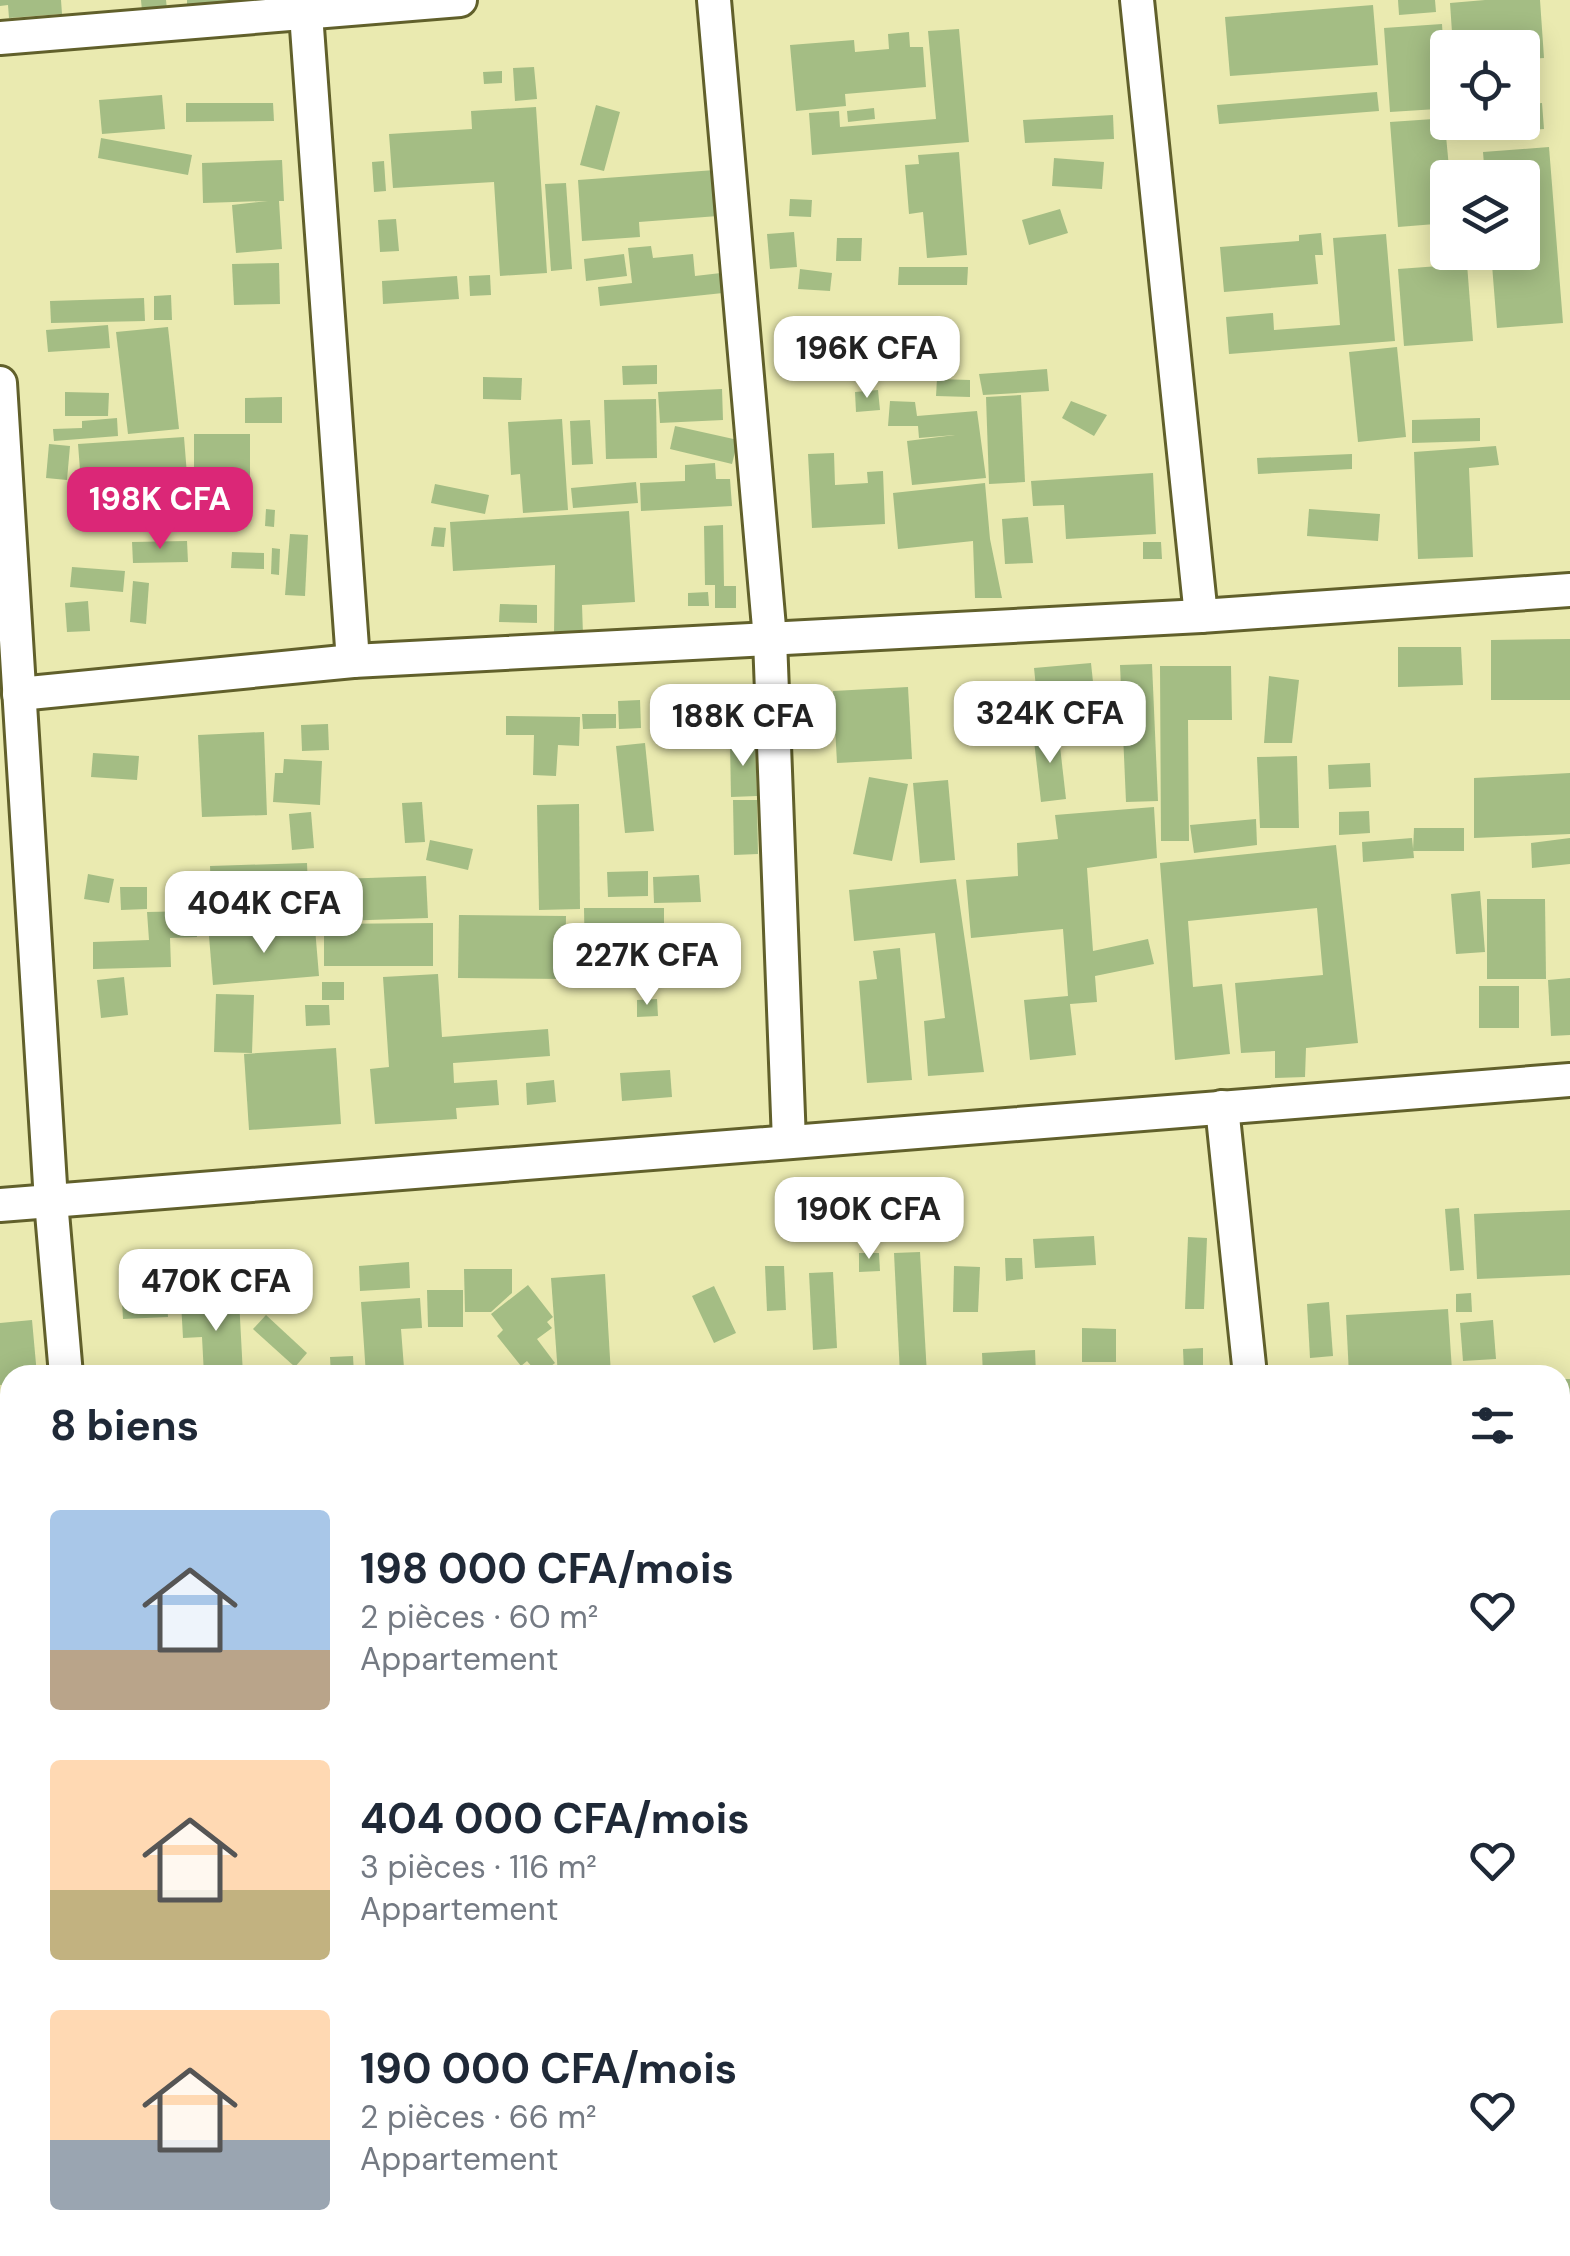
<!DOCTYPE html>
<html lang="fr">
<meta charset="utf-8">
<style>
:root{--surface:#fff;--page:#f6f6f7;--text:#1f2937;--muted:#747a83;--accent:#db2777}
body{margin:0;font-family:"DM Sans",sans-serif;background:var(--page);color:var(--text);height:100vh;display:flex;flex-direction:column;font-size:38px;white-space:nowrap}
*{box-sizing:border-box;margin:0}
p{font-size:32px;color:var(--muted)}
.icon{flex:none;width:55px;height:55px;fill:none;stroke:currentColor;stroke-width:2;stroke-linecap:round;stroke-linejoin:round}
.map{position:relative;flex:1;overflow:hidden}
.side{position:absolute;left:0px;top:1365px;width:1570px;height:892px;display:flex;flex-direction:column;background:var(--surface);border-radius:30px 30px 0 0;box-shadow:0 5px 25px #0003}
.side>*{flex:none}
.controls{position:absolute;left:1430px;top:30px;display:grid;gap:20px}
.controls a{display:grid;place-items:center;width:110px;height:110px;border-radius:10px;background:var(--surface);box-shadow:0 5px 25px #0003;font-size:50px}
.price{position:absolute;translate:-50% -85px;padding:0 22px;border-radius:20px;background:#fff;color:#222;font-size:32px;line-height:65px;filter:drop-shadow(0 2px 5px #0008)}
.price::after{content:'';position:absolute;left:50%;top:60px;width:30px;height:22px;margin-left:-15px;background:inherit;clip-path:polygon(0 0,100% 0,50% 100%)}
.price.selected{background:var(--accent);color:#fff}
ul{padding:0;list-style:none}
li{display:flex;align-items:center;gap:30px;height:250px;padding:0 50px}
li span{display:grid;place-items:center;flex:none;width:280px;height:200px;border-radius:10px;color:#555}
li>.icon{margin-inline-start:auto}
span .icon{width:120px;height:120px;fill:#fffc;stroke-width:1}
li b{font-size:42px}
h2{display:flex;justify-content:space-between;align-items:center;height:120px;padding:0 50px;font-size:42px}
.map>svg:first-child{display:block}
.building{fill:#a4bd84}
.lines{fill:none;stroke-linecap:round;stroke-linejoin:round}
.street-casing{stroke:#61602b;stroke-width:38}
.street{stroke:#fff;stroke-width:32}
</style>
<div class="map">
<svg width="1570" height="2256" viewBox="0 0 1570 2256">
<rect width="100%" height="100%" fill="#eaeab0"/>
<g class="building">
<polygon points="0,0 61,0 62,14 9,18 8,5 0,6"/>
<polygon points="141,0 166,0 167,9 142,11"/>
<polygon points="187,0 245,0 245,3 187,6"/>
<polygon points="1398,0 1435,0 1436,12 1399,15"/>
<polygon points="1485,0 1540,0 1544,58 1528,59 1528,52 1522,53 1522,48 1492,48 1492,44 1453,47 1450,3"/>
<polygon points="1373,5 1378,65 1230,76 1225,17"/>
<polygon points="1442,24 1445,73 1434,73 1437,109 1390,112 1384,28"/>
<polygon points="959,29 969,142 812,155 809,113 839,111 840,127 936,119 928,31"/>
<polygon points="909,32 910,47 923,47 926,87 845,94 846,106 796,111 790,45 854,40 855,52 889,49 888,34"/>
<polygon points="534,67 537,99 515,101 513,68"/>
<polygon points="502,71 502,83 484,84 483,72"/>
<polygon points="1528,80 1530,104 1542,103 1544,129 1446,136 1450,178 1448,223 1398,227 1390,122 1448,118 1448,122 1522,122 1522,81"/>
<polygon points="1448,86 1448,109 1442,111 1440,87"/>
<polygon points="1377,92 1379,111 1219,124 1217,105"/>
<polygon points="162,95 165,129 102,134 99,100"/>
<polygon points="186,103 273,103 274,121 186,122"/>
<polygon points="596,105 620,112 604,171 580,165"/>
<polygon points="536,107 547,273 500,276 494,182 393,188 389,134 472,129 471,111"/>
<polygon points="874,108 875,119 848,122 847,111"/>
<polygon points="1113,115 1114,139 1025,143 1023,120"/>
<polygon points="101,138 192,155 188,175 98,158"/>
<polygon points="1549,147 1563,323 1497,328 1491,252 1522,252 1522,178 1485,178 1483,152"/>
<polygon points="959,152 967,255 927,258 923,212 909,214 905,165 919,164 918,155"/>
<polygon points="1054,158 1104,162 1102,189 1052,186"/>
<polygon points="282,160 284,201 279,201 282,249 236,253 232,205 268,201 203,203 202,163"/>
<polygon points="384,161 386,191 374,192 372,162"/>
<polygon points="715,170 718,216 639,222 640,237 582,241 578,180"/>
<polygon points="566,183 572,269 551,271 545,184"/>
<polygon points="790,199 812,200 811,217 789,216"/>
<polygon points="1060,209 1068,233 1029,245 1022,220"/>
<polygon points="396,219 399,251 380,252 378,220"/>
<polygon points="794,232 797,267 770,269 767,234"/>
<polygon points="1321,233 1323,255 1315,255 1318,284 1224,292 1220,247 1299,241 1299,235"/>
<polygon points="1386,234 1395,341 1229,354 1226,317 1273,313 1274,330 1340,325 1333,238"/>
<polygon points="837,238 862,238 861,261 836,261"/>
<polygon points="651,246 653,258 693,254 695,276 721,273 723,293 600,306 598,287 632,283 628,248"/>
<polygon points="624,254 627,276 586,281 584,259"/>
<polygon points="279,263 280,304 234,305 232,264"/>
<polygon points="1467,264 1473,341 1404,346 1398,269"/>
<polygon points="899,267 968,267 967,285 898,285"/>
<polygon points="800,269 832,273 830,291 798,289"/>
<polygon points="490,275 491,295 470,296 469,276"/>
<polygon points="457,276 459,299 383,304 382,281"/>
<polygon points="171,295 172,320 154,320 154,296"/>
<polygon points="144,298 145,321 51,323 50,301"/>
<polygon points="108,325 110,348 48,352 46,330"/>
<polygon points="168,327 179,429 128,434 116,332"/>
<polygon points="1397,347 1406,437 1358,442 1349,352"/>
<polygon points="657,365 657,384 623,385 622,366"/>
<polygon points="1047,369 1049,391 983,395 979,374"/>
<polygon points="483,377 522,378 521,400 483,399"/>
<polygon points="937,379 970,380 970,397 936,396"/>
<polygon points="722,389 723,420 660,423 658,392"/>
<polygon points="878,390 880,410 856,412 855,392"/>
<polygon points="65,392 109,393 108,416 65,416"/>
<polygon points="1021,395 1025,482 989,484 986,397"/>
<polygon points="282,397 282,423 245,423 245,398"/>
<polygon points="656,399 657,458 606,459 604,400"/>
<polygon points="890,401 915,402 917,416 977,411 986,478 912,485 907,441 955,435 919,438 918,426 888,426"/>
<polygon points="1071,401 1107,415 1094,436 1062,418"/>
<polygon points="117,418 118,436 54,441 53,429 82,428 82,421"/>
<polygon points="1480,418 1480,441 1412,443 1412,420"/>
<polygon points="562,419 568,510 523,513 520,474 511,475 508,422"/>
<polygon points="590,420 593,464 572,465 570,421"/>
<polygon points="675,426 738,440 732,464 670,449"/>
<rect x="194" y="434" width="56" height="58"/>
<polygon points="184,437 189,500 139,504 138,493 82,496 78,444"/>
<polygon points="49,444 70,446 67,480 46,478"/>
<polygon points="1496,446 1499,465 1469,468 1473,557 1418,559 1414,452"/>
<polygon points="834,453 835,485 868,483 867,472 883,471 885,524 812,528 808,454"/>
<polygon points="1352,454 1352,469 1258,474 1257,458"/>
<polygon points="715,463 716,479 730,479 732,506 641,511 640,483 685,481 685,465"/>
<polygon points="1153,473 1156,534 1066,539 1064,505 1033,506 1031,481"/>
<polygon points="636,482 638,503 573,508 571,488"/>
<polygon points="985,483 990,539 1002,598 975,598 973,541 898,549 893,493"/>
<polygon points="435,484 489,495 485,514 431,503"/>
<polygon points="266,509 275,510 274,527 265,526"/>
<polygon points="1309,509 1380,514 1378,541 1307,536"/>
<polygon points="629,511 635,602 582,605 583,635 554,634 555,565 453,571 450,522"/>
<polygon points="1028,517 1033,563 1005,564 1002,519"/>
<polygon points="723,525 724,586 736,586 736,608 715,608 715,585 705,585 704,526"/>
<polygon points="434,527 446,528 444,547 431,546"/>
<polygon points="290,534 308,535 305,596 285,595"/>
<polygon points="187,541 188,562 133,563 132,542"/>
<polygon points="1143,542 1161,542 1162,559 1143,559"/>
<polygon points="272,548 280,549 279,575 271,574"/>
<polygon points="232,552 264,553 264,569 231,568"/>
<polygon points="72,567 125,571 123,592 70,587"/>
<polygon points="133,581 149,583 146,624 130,622"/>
<polygon points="708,592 709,606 688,606 688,593"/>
<polygon points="88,601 90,631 67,632 65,603"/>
<polygon points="500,604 537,605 537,623 499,622"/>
<polygon points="1570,639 1570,700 1491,700 1491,640"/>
<polygon points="1398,647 1461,647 1463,685 1398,687"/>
<polygon points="1091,663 1097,720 1040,727 1034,668"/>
<polygon points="1152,664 1158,801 1126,802 1120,665"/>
<polygon points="1160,666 1231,666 1232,720 1188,720 1189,841 1161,841"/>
<polygon points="1269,676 1299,680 1292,743 1264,743"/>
<polygon points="908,687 912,759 837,763 833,691"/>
<polygon points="640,700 641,728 619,729 618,701"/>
<polygon points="722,702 722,728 658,729 657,704"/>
<polygon points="742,707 743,735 725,735 724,708"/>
<polygon points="582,714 616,714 616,728 583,729"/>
<polygon points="506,716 580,717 579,746 558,745 556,776 533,775 534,735 506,735"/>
<polygon points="328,724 329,750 302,751 301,725"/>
<polygon points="1058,729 1066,799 1041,802 1033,732"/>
<polygon points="264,732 267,815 202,817 198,735"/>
<polygon points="755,741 757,796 731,797 730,742"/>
<polygon points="645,743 654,831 625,833 616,746"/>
<polygon points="93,753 139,756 137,780 91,777"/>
<polygon points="1297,756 1299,828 1260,828 1257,757"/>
<polygon points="284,759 322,761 320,805 273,802 275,773 283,773"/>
<polygon points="1370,763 1371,787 1329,789 1328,765"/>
<polygon points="1570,773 1570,834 1474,838 1474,778"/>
<polygon points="869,777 908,784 892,861 853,854"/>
<polygon points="948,780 955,860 920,863 913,783"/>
<polygon points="733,800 757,800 758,854 734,855"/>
<polygon points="422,802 425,842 405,843 402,803"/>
<polygon points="579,804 580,909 539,910 537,805"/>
<polygon points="1154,807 1157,858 1087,868 1093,951 1148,939 1154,964 1095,976 1097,1002 1070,1004 1076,1055 1030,1060 1024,1000 1068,996 1063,929 971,938 966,880 1018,876 1017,843 1058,839 1055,815"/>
<polygon points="1369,811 1370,833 1339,835 1339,812"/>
<polygon points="311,812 314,848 292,850 289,814"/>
<polygon points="1256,819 1257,845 1194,853 1190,825"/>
<polygon points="1414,828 1464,828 1464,851 1413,851"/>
<polygon points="1412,838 1414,858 1363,862 1362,842"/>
<polygon points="1570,838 1570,864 1532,868 1531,843"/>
<polygon points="430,840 473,849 468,870 426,860"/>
<polygon points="1336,845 1358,1043 1306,1048 1305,1077 1275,1078 1275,1051 1241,1053 1235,983 1323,975 1317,908 1188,921 1193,987 1222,984 1230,1054 1175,1060 1160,863"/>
<polygon points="307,863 309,914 212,918 210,866"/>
<polygon points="648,871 648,896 608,897 607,872"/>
<polygon points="88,874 114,879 109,903 84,899"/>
<polygon points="699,875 701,902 654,903 653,877"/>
<polygon points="426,876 428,918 340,921 339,879"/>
<polygon points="956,879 984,1072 928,1076 924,1021 945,1018 935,933 854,941 849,890"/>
<polygon points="120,887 147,887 147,909 121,910"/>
<polygon points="1480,891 1485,952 1456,954 1451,894"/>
<polygon points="1487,899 1545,899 1546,979 1487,979"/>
<polygon points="584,908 664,908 664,962 585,963"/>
<polygon points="196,911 197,937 170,938 171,967 93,969 93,942 149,940 147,912"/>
<polygon points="459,915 566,916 565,979 458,978"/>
<polygon points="433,923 433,966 324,966 324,924"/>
<polygon points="315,928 319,976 213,985 209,936"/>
<polygon points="900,948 912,1080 867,1083 859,981 877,979 873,951"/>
<polygon points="438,974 442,1037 548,1029 550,1056 453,1063 454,1083 497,1080 499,1105 456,1108 457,1119 375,1124 370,1069 389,1067 383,977"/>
<polygon points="124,977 128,1015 101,1018 97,980"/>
<polygon points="1570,978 1570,1035 1551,1036 1548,980"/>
<rect x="322" y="982" width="22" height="18"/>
<rect x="1479" y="986" width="40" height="42"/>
<polygon points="216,994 254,995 252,1053 214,1052"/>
<polygon points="657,999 658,1016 637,1017 637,1000"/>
<polygon points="305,1005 329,1005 330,1025 306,1026"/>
<polygon points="336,1048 341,1124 249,1130 244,1054"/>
<polygon points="670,1070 672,1097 622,1101 620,1073"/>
<polygon points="554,1080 556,1102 527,1105 526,1083"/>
<polygon points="1459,1208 1464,1270 1450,1271 1445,1209"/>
<polygon points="1570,1210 1570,1275 1477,1279 1474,1214"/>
<polygon points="1094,1236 1096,1265 1035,1268 1033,1239"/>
<polygon points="1188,1237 1207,1238 1204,1309 1185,1309"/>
<polygon points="920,1252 927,1375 900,1375 894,1253"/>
<polygon points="859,1253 879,1253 880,1271 859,1272"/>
<polygon points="1005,1258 1022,1258 1023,1279 1006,1281"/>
<polygon points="409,1262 410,1288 360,1291 359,1266"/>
<polygon points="765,1266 784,1266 786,1310 767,1311"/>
<polygon points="954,1266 980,1267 978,1312 953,1312"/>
<polygon points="464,1269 512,1269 512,1293 491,1312 465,1312"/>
<polygon points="833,1272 837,1348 813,1350 809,1273"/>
<polygon points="605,1274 611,1375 558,1375 551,1278"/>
<polygon points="528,1285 553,1317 547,1322 552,1328 537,1339 555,1363 539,1375 527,1361 521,1366 497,1336 503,1330 491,1314"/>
<polygon points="714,1286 736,1333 714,1343 692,1296"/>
<polygon points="427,1290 463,1290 463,1327 428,1327"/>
<polygon points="1471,1293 1472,1312 1456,1312 1456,1294"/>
<polygon points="420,1298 422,1328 401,1329 404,1368 425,1366 426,1375 366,1375 361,1302"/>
<polygon points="167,1299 168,1317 123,1319 122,1301"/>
<polygon points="239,1299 243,1375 204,1375 202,1337 183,1338 181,1302"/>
<polygon points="1329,1302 1333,1356 1310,1358 1307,1304"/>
<polygon points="1448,1309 1452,1371 1349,1375 1346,1315"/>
<polygon points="266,1315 307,1353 295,1367 253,1329"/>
<polygon points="32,1320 37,1375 10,1375 10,1384 0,1385 0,1323"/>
<polygon points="1493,1320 1496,1359 1463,1361 1460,1323"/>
<polygon points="1082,1328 1116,1329 1116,1362 1082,1362"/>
<polygon points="1203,1348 1203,1372 1184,1373 1183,1349"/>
<polygon points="1035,1350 1036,1375 983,1375 982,1353"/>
<polygon points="353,1356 354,1375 331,1375 330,1357"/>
<rect x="1560" y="1379" width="10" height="49"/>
<polygon points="10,1655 10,1815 7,1815 0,1656"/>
<polygon points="1560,2209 1570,2212 1567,2235 1560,2233"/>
<polygon points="58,2248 88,2248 89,2256 58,2256"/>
<polygon points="788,2248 788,2256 657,2256 656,2249"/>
<polygon points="931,2248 952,2248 953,2255 931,2256"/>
<polygon points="1226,2248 1250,2248 1245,2256 1224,2256"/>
<polygon points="1404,2248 1459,2248 1459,2256 1405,2256"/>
</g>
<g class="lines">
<defs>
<g id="street">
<polyline points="305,0 353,661"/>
<polyline points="714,0 770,639 789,1142"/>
<polyline points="1137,0 1201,616"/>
<polyline points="0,38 460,0"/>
<polyline points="0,383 51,1201 66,1375"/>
<polyline points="19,694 353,661 1201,616 1570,590"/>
<polyline points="1222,1107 1250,1375"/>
<polyline points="0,1205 1570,1080"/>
<polyline points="1560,1562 1570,1561"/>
<polyline points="142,2248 143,2256"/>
<polyline points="538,2248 538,2256"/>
<polyline points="983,2248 984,2256"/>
</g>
</defs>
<use href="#street" class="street-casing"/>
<use href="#street" class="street"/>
</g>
</svg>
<div class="controls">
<a><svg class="icon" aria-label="locate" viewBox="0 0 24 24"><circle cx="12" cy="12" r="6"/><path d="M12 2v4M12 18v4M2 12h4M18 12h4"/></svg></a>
<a><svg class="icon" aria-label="layers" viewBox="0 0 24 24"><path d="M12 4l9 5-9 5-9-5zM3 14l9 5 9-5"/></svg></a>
</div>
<b class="price" style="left:867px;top:401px">196K CFA</b>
<b class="price selected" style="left:160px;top:552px">198K CFA</b>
<b class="price" style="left:1050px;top:766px">324K CFA</b>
<b class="price" style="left:743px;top:769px">188K CFA</b>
<b class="price" style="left:264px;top:956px">404K CFA</b>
<b class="price" style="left:647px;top:1008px">227K CFA</b>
<b class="price" style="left:869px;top:1262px">190K CFA</b>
<b class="price" style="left:216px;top:1334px">470K CFA</b>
<section class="side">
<h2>8 biens<svg class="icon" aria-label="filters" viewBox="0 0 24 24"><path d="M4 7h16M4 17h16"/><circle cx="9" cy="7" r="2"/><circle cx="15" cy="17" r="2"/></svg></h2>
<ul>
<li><span style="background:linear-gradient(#a9c7e8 70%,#b9a48a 0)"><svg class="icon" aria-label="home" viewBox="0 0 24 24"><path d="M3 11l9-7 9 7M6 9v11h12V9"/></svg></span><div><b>198 000 CFA/mois</b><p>2 pièces · 60 m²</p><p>Appartement</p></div><svg class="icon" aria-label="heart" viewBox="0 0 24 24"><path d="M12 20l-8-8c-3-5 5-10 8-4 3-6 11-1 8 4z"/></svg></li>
<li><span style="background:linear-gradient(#ffd9b3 65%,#c2b280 0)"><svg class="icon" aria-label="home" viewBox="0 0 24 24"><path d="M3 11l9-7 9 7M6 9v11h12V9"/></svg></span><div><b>404 000 CFA/mois</b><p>3 pièces · 116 m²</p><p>Appartement</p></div><svg class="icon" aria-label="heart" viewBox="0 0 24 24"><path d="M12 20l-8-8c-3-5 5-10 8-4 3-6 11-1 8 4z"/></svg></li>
<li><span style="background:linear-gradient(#ffd9b3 65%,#9aa5b1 0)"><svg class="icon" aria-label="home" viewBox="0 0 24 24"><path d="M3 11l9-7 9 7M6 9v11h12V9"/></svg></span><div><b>190 000 CFA/mois</b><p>2 pièces · 66 m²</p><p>Appartement</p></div><svg class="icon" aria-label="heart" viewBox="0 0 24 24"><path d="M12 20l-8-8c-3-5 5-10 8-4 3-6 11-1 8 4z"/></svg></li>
</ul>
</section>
</div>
